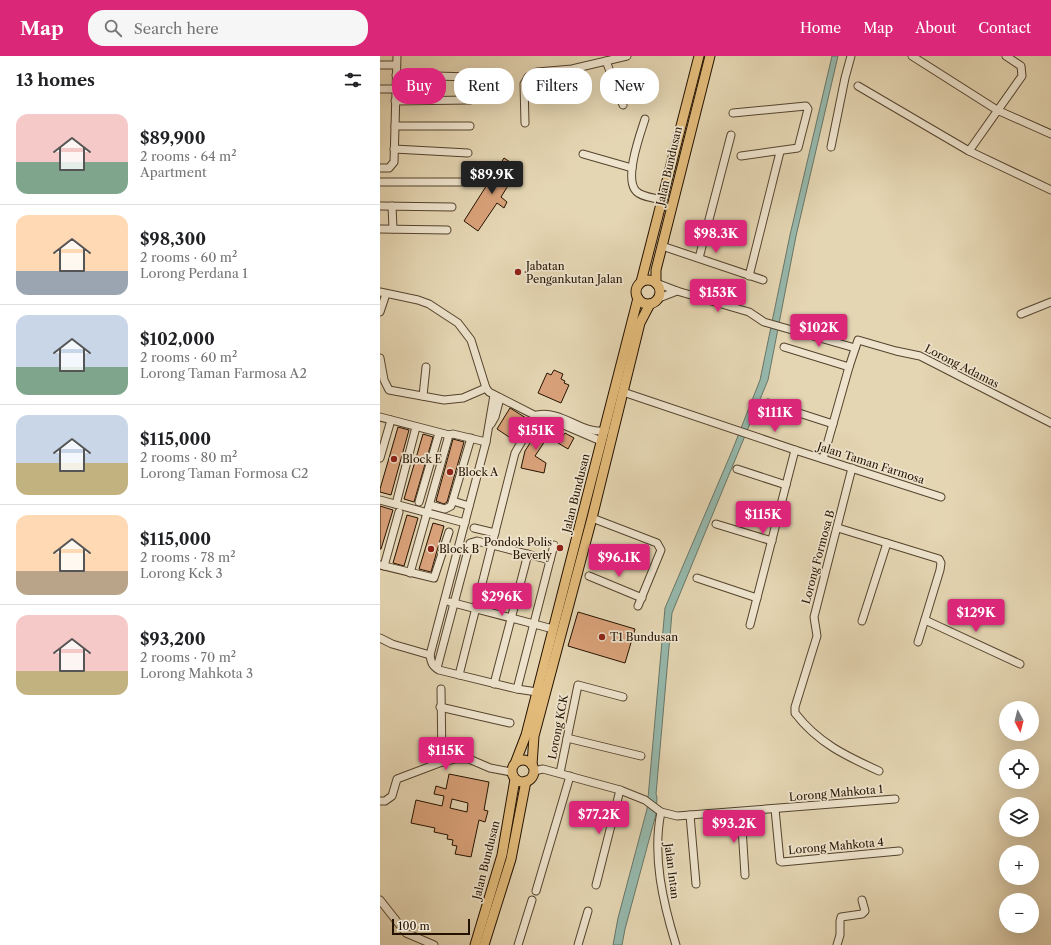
<!DOCTYPE html>
<meta charset="utf-8">
<style>
:root{--surface:#fff;--page:#f6f6f6;--text:#202124;--muted:#757577;--line:#e0e0e0;--accent:#db2777}
body{margin:0;font-family:"Libre Caslon Text",serif;background:var(--page);color:var(--text);height:100vh;display:flex;flex-direction:column;font-size:15px;white-space:nowrap}
*{box-sizing:border-box;margin:0}
p{font-size:13px;color:var(--muted)}
.icon{flex:none;width:22px;height:22px;fill:none;stroke:currentColor;stroke-width:2;stroke-linecap:round;stroke-linejoin:round}
.map{position:relative;flex:1;overflow:hidden}
.panel{display:flex;flex-direction:column;background:var(--surface);width:380px}
.panel>*{flex:none}
.guide{position:absolute;left:12px;top:12px;width:380px;height:36px;display:flex;gap:8px}
.needle{width:26px;rotate:173deg}
.controls{position:absolute;left:619px;top:645px;display:grid;gap:8px}
.controls a{display:grid;place-items:center;width:40px;height:40px;border-radius:50%;background:var(--surface);box-shadow:0 4px 16px #0002;font-size:20px}
.scale{position:absolute;left:12px;bottom:10px;width:78px;box-sizing:border-box;padding-left:4px;border:2px solid #241200;border-top:0;font-size:11px;line-height:14px;white-space:nowrap;color:#241200;-webkit-text-stroke:3px #eee4ce;paint-order:stroke}
.price{position:absolute;translate:-50% -34px;padding:0 9px;border-radius:4px;background:var(--accent);color:#fff;font-size:13px;line-height:26px;filter:drop-shadow(0 1px 2px #0008)}
.price::after{content:'';position:absolute;left:50%;top:24px;width:12px;height:9px;margin-left:-6px;background:inherit;clip-path:polygon(0 0,100% 0,50% 100%)}
.price.on{background:#222;color:#fff}
ul{padding:0;list-style:none}
li{display:flex;align-items:center;gap:12px;height:100px;padding:0 16px}
li+li{border-top:1px solid var(--line)}
li span{display:grid;place-items:center;flex:none;width:112px;height:80px;border-radius:12px;color:#555}
li>.icon{margin-inline-start:auto}
span .icon{width:48px;height:48px;fill:#fffc;stroke-width:1}
li b{font-size:17px}
h2{display:flex;justify-content:space-between;align-items:center;height:48px;padding:0 16px;font-size:17px}
.pill{padding:0 14px;border-radius:16px;background:var(--surface);box-shadow:0 4px 16px #0002;font-size:14px;line-height:36px}
.pill.on{background:var(--accent);color:#fff}
header{display:flex;align-items:center;gap:24px;box-sizing:border-box;height:56px;padding:0 20px;background:var(--accent);color:#fff}
header strong{font-size:19px}
nav{display:flex;gap:22px;margin-inline-start:auto;font-size:14px}
.search{width:280px;height:36px;background:var(--page);display:flex;align-items:center;gap:10px;box-sizing:border-box;padding:0 14px;border-radius:16px;color:var(--muted);font-size:15px}
main{display:flex;flex:1;min-height:0}
.map>svg:first-child{display:block}
.water{fill:#96b9ad;stroke:#687668}
.building{fill:#daa27a;stroke:#241200;fill-rule:evenodd}
.lines{fill:none;stroke-linecap:round;stroke-linejoin:round}
.minor-casing{stroke:#54432d;stroke-width:9}
.major-casing{stroke:#241200;stroke-width:11}
.minor{stroke:#eee4ce;stroke-width:7}
.major{stroke:#e2bb7a;stroke-width:9}
.poi-dot{fill:#8f2418;stroke:#eee4ce;stroke-width:1.5}
.labels{text-anchor:middle;stroke-width:3.5;stroke-linejoin:round;paint-order:stroke}
.street-label{font-size:11px;fill:#241200;stroke:#eee4ce}
.poi-label{font-size:11px;fill:#241200;stroke:#eee4ce;text-anchor:start}
</style>
<header>
<strong>Map</strong>
<div class="search"><svg class="icon" aria-label="search" viewBox="0 0 24 24"><circle cx="10" cy="10" r="6"/><path d="M15 15l6 6"/></svg>Search here</div>
<nav><a>Home</a><a>Map</a><a>About</a><a>Contact</a></nav>
</header>
<main>
<section class="panel">
<h2>13 homes<svg class="icon" aria-label="filters" viewBox="0 0 24 24"><path d="M4 7h16M4 17h16"/><circle cx="9" cy="7" r="2"/><circle cx="15" cy="17" r="2"/></svg></h2>
<ul>
<li><span style="background:linear-gradient(#f6c9c9 60%,#7fa58c 0)"><svg class="icon" aria-label="home" viewBox="0 0 24 24"><path d="M3 11l9-7 9 7M6 9v11h12V9"/></svg></span><div><b>$89,900</b><p>2 rooms · 64 m²</p><p>Apartment</p></div></li>
<li><span style="background:linear-gradient(#ffd9b3 70%,#9aa5b1 0)"><svg class="icon" aria-label="home" viewBox="0 0 24 24"><path d="M3 11l9-7 9 7M6 9v11h12V9"/></svg></span><div><b>$98,300</b><p>2 rooms · 60 m²</p><p>Lorong Perdana 1</p></div></li>
<li><span style="background:linear-gradient(#c9d6e8 65%,#7fa58c 0)"><svg class="icon" aria-label="home" viewBox="0 0 24 24"><path d="M3 11l9-7 9 7M6 9v11h12V9"/></svg></span><div><b>$102,000</b><p>2 rooms · 60 m²</p><p>Lorong Taman Farmosa A2</p></div></li>
<li><span style="background:linear-gradient(#c9d6e8 60%,#c2b280 0)"><svg class="icon" aria-label="home" viewBox="0 0 24 24"><path d="M3 11l9-7 9 7M6 9v11h12V9"/></svg></span><div><b>$115,000</b><p>2 rooms · 80 m²</p><p>Lorong Taman Formosa C2</p></div></li>
<li><span style="background:linear-gradient(#ffd9b3 70%,#b9a48a 0)"><svg class="icon" aria-label="home" viewBox="0 0 24 24"><path d="M3 11l9-7 9 7M6 9v11h12V9"/></svg></span><div><b>$115,000</b><p>2 rooms · 78 m²</p><p>Lorong Kck 3</p></div></li>
<li><span style="background:linear-gradient(#f6c9c9 70%,#c2b280 0)"><svg class="icon" aria-label="home" viewBox="0 0 24 24"><path d="M3 11l9-7 9 7M6 9v11h12V9"/></svg></span><div><b>$93,200</b><p>2 rooms · 70 m²</p><p>Lorong Mahkota 3</p></div></li>
</ul>
</section>
<div class="map">
<svg width="671" height="889" viewBox="0 0 671 889">
<rect width="100%" height="100%" fill="#e5d6b3"/>
<filter id="stains"><feTurbulence type="fractalNoise" baseFrequency=".005" numOctaves="4"/><feColorMatrix values="0 0 0 0 .2 0 0 0 0 .09 0 0 0 0 .02 0 0 0 .5 -.17"/></filter>
<radialGradient id="worn" r=".72"><stop offset=".6" stop-color="#630" stop-opacity="0"/><stop offset="1" stop-color="#630" stop-opacity=".3"/></radialGradient>
<polygon class="water" points="452,0 458,0 416,180 388,324 292,557 276,738 277,741 276,758 245,873 242,889 233,889 238,862 267,753 285,552 352,395 380,324 410,179"/>
<g class="building">
<polygon points="124,102 139,112 121,141 127,146 124,152 117,147 98,175 84,165"/>
<polygon points="174,314 183,318 181,323 185,325 184,327 189,329 181,347 158,337 167,317 171,319"/>
<polygon points="130,352 146,362 132,383 117,373"/>
<polygon points="162,368 173,373 155,400 166,407 164,417 141,412 145,395"/>
<polygon points="18,371 29,374 11,439 0,436 0,433"/>
<polygon points="185,377 194,382 188,393 178,387"/>
<polygon points="43,378 53,381 34,446 24,443"/>
<polygon points="73,383 84,386 67,446 64,448 56,445"/>
<polygon points="0,450 13,454 1,493 0,493"/>
<polygon points="27,459 38,462 24,510 13,507"/>
<polygon points="53,467 64,470 51,516 39,513"/>
<polygon points="198,556 255,573 245,607 188,590"/>
<path d="M69,718l40,8 -5,28 4,1 -3,11 -6,-2 -8,37 -16,-3 2,-8 -5,-1 1,-5 -6,-1 1,-4 -14,-3 1,-4 -24,-5 5,-23 26,6 2,-10 -10,-2 2,-8 10,3zM72,743l16,4 -1,9 -17,-4z"/>
</g>
<g class="lines">
<defs>
<g id="minor">
<polyline points="532,0 617,54 671,78"/>
<polyline points="226,5 243,49"/>
<polyline points="0,9 16,9"/>
<polyline points="16,19 93,21"/>
<polyline points="478,30 589,95 671,134"/>
<polyline points="0,33 16,33"/>
<polyline points="15,45 90,44"/>
<polyline points="353,57 426,50 428,53 418,92 361,100"/>
<path d="M265,63c-5,16 -21,59 -9,72 5,6 19,7 26,9"/>
<polyline points="145,67 144,28 148,21 157,16 192,13 247,0"/>
<polyline points="15,70 90,70"/>
<polyline points="451,91 465,22 471,0"/>
<polyline points="14,93 88,97"/>
<polyline points="589,95 642,20 641,10 626,0"/>
<polyline points="203,98 252,112"/>
<polyline points="0,112 9,112 14,106 17,0"/>
<polyline points="0,126 81,126"/>
<polyline points="0,150 72,151"/>
<polyline points="12,150 13,173"/>
<polyline points="0,173 67,174"/>
<polyline points="282,190 383,224"/>
<polyline points="319,202 351,79"/>
<polyline points="369,220 400,96"/>
<polyline points="276,227 297,235 369,256 384,266 475,292"/>
<polyline points="0,236 38,244 49,248 78,267 91,284 106,332 109,336 162,363 186,370 221,385"/>
<polyline points="279,242 297,235"/>
<polyline points="0,256 6,238"/>
<polyline points="641,258 671,246"/>
<polyline points="404,291 469,311"/>
<polyline points="0,302 4,324 9,334 64,344 83,342 106,332"/>
<polyline points="243,336 415,394 561,441"/>
<path d="M114,339l-8,47 -56,213c1,7 2,11 9,15l78,19 20,3"/>
<polyline points="43,340 46,311"/>
<polyline points="388,347 453,368"/>
<polyline points="0,361 69,379"/>
<polyline points="111,368 115,361 120,342"/>
<polyline points="0,402 11,364"/>
<polyline points="443,403 469,311 478,284 516,295 540,300 671,367"/>
<path d="M472,412l-38,149 3,19 -22,71v6c23,30 51,43 84,58"/>
<polyline points="357,413 406,429"/>
<polyline points="0,444 85,467"/>
<polyline points="73,445 89,450"/>
<polyline points="39,446 59,377"/>
<polyline points="16,448 36,371"/>
<polyline points="50,449 65,453 71,450 91,382"/>
<polyline points="212,462 277,487 281,494 258,550"/>
<polyline points="336,468 392,485"/>
<polyline points="94,472 115,477"/>
<polyline points="458,472 559,503 561,507 560,514 538,586"/>
<polyline points="0,509 54,522 69,476"/>
<polyline points="4,510 19,456"/>
<polyline points="30,517 69,379 73,378 106,386"/>
<polyline points="209,520 262,542"/>
<polyline points="317,522 377,542"/>
<polyline points="70,546 173,573"/>
<polyline points="545,564 640,608"/>
<polyline points="482,565 507,487"/>
<polyline points="370,569 415,394"/>
<polyline points="0,582 12,588 50,599"/>
<polyline points="57,612 90,487 97,485 170,504"/>
<path d="M79,619l56,-222 22,-38c25,-5 44,19 68,16"/>
<polyline points="114,628 148,498"/>
<polyline points="61,633 62,706"/>
<polyline points="137,633 174,489"/>
<polyline points="60,651 130,667"/>
<polyline points="187,682 261,700"/>
<path d="M154,715l9,-2 77,21 25,10 16,12c-9,44 2,91 15,133"/>
<polyline points="180,717 198,629 243,641"/>
<polyline points="0,745 5,745 12,740 17,723 62,706 75,703 89,703 110,712 131,716"/>
<polyline points="395,753 400,805 402,806 519,795"/>
<polyline points="281,756 297,760 310,759 515,743"/>
<polyline points="361,756 365,819"/>
<polyline points="310,759 316,828"/>
<polyline points="216,829 240,734"/>
<polyline points="156,835 190,720"/>
<polyline points="0,844 26,877 54,889"/>
<polyline points="138,889 152,844"/>
<polyline points="198,889 208,855"/>
<polyline points="457,889 460,879 460,865 461,861 482,858 485,855 482,844"/>
</g>
<g id="major">
<circle cx="268" cy="236" r="12"/>
<polyline points="261,226 319,0"/>
<polyline points="276,227 276,214 330,0"/>
<circle cx="143" cy="715" r="11"/>
<polyline points="136,705 146,679 258,242"/>
<polyline points="152,709 154,680 212,462 260,267 270,248"/>
<polyline points="95,889 122,799 135,723"/>
<polyline points="104,889 131,803 146,725"/>
</g>
</defs>
<use href="#minor" class="minor-casing"/>
<use href="#major" class="major-casing"/>
<use href="#minor" class="minor"/>
<use href="#major" class="major"/>
</g>
<g class="poi-dot">
<circle cx="138" cy="216" r="4"/>
<circle cx="14" cy="403" r="4"/>
<circle cx="70" cy="416" r="4"/>
<circle cx="180" cy="492" r="4"/>
<circle cx="51" cy="493" r="4"/>
<circle cx="222" cy="581" r="4"/>
</g>
<g class="labels">
<g class="street-label">
<text transform="translate(289 110) rotate(-77)" y="4">Jalan Bundusan</text>
<text transform="translate(582 310) rotate(27)" y="4">Lorong Adamas</text>
<text transform="translate(491 407) rotate(18)" y="4">Jalan Taman Farmosa</text>
<text transform="translate(196 437) rotate(-76)" y="4">Jalan Bundusan</text>
<text transform="translate(438 501) rotate(-75)" y="4">Lorong Formosa B</text>
<text transform="translate(178 671) rotate(-79)" y="4">Lorong KCK</text>
<text transform="translate(456 737) rotate(-5)" y="4">Lorong Mahkota 1</text>
<text transform="translate(456 790) rotate(-5)" y="4">Lorong Mahkota 4</text>
<text transform="translate(106 804) rotate(-76)" y="4">Jalan Bundusan</text>
<text transform="translate(292 815) rotate(83)" y="4">Jalan Intan</text>
</g>
<g class="poi-label">
<text x="146" y="214">Jabatan<tspan x="146" dy="13">Pengankutan Jalan</tspan></text>
<text x="22" y="407">Block E</text>
<text x="78" y="420">Block A</text>
<text x="172" y="490" text-anchor="end">Pondok Polis<tspan x="172" dy="13">Beverly</tspan></text>
<text x="59" y="497">Block B</text>
<text x="230" y="585">T1 Bundusan</text>
</g>
</g>
<rect width="100%" height="100%" filter="url(#stains)"/>
<rect width="100%" height="100%" fill="url(#worn)"/>
</svg>
<div class="controls">
<a><svg class="needle" viewBox="-14 -14 28 28"><path d="M0-13l5 13h-10z" fill="#e53935"/><path d="M0 13l5-13h-10z" fill="#757577"/></svg></a>
<a><svg class="icon" aria-label="locate" viewBox="0 0 24 24"><circle cx="12" cy="12" r="6"/><path d="M12 2v4M12 18v4M2 12h4M18 12h4"/></svg></a>
<a><svg class="icon" aria-label="layers" viewBox="0 0 24 24"><path d="M12 4l9 5-9 5-9-5zM3 14l9 5 9-5"/></svg></a>
<a>+</a>
<a>−</a>
</div>
<div class="scale">100 m</div>
<b class="price on" style="left:112px;top:139px">$89.9K</b>
<b class="price" style="left:336px;top:198px">$98.3K</b>
<b class="price" style="left:338px;top:257px">$153K</b>
<b class="price" style="left:439px;top:292px">$102K</b>
<b class="price" style="left:395px;top:377px">$111K</b>
<b class="price" style="left:156px;top:395px">$151K</b>
<b class="price" style="left:383px;top:479px">$115K</b>
<b class="price" style="left:239px;top:522px">$96.1K</b>
<b class="price" style="left:122px;top:561px">$296K</b>
<b class="price" style="left:596px;top:577px">$129K</b>
<b class="price" style="left:66px;top:715px">$115K</b>
<b class="price" style="left:219px;top:779px">$77.2K</b>
<b class="price" style="left:354px;top:788px">$93.2K</b>
<div class="guide">
<a class="pill on">Buy</a>
<a class="pill">Rent</a>
<a class="pill">Filters</a>
<a class="pill">New</a>
</div>
</div>
</main>
